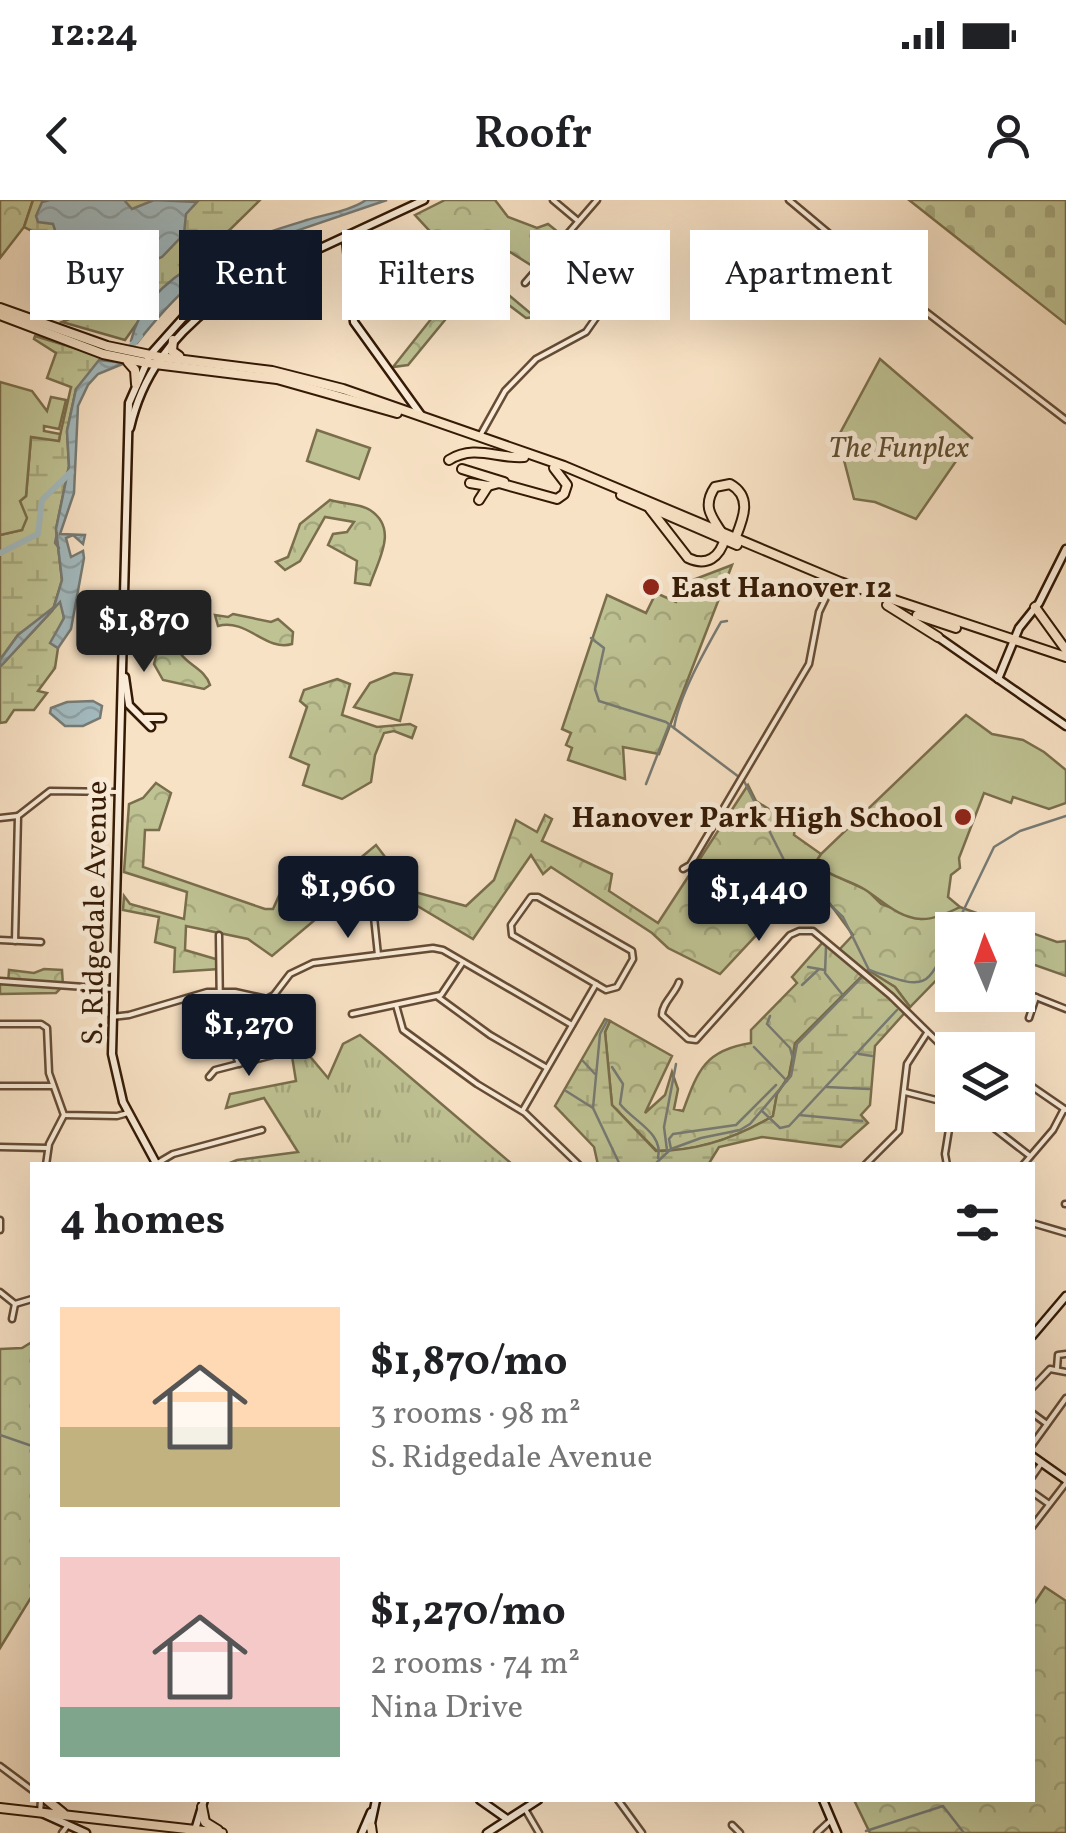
<!DOCTYPE html>
<meta charset="utf-8">
<style>
:root{--surface:#fff;--page:#f6f6f6;--text:#202124;--muted:#757577;--accent:#111827}
body{margin:0;font-family:Vollkorn,serif;background:var(--page);color:var(--text);height:100vh;display:flex;flex-direction:column;font-size:38px;white-space:nowrap}
*{box-sizing:border-box;margin:0}
p{font-size:32px;color:var(--muted)}
.icon{flex:none;width:55px;height:55px;fill:none;stroke:currentColor;stroke-width:2;stroke-linecap:round;stroke-linejoin:round}
.map{position:relative;flex:1;overflow:hidden}
.sheet{position:absolute;left:30px;top:962px;width:1005px;height:640px;display:flex;flex-direction:column;background:var(--surface);border-radius:0px;box-shadow:0 10px 40px #0002}
.sheet>*{flex:none}
.guide{position:absolute;left:30px;top:30px;width:1008px;height:90px;display:flex;gap:20px}
.needle{width:65px;rotate:358deg}
.controls{position:absolute;left:935px;top:712px;display:grid;gap:20px}
.controls a{display:grid;place-items:center;width:100px;height:100px;border-radius:0px;background:var(--surface);box-shadow:0 10px 40px #0002;font-size:50px}
.price{position:absolute;translate:-50% -85px;padding:0 22px;border-radius:10px;background:var(--accent);color:#fff;font-size:32px;line-height:65px;filter:drop-shadow(0 2px 5px #0008)}
.price::after{content:'';position:absolute;left:50%;top:60px;width:30px;height:22px;margin-left:-15px;background:inherit;clip-path:polygon(0 0,100% 0,50% 100%)}
.price.on{background:#222;color:#fff}
ul{padding:0;list-style:none}
li{display:flex;align-items:center;gap:30px;height:250px;padding:0 30px}
li span{display:grid;place-items:center;flex:none;width:280px;height:200px;border-radius:0px;color:#555}
li>.icon{margin-inline-start:auto}
span .icon{width:120px;height:120px;fill:#fffc;stroke-width:1}
li b{font-size:42px}
h2{display:flex;justify-content:space-between;align-items:center;height:120px;padding:0 30px;font-size:42px}
.pill{padding:0 35px;border-radius:0px;background:var(--surface);box-shadow:0 10px 40px #0002;font-size:35px;line-height:90px}
.pill.on{background:var(--accent);color:#fff}
.status{display:flex;justify-content:space-between;align-items:center;height:70px;padding:0 50px;background:var(--surface);direction:ltr}
.status svg{height:28px;fill:currentColor}
header{display:flex;justify-content:space-between;align-items:center;height:130px;padding:0 30px;background:var(--surface);font-size:45px;font-weight:600}
.map>svg:first-child{display:block}
.grass{fill:url(#grass-tufts);stroke:#7a6e4c;stroke-width:2.5}
.forest{fill:url(#forest-crowns);stroke:#7a6e4c;stroke-width:2.5}
.wetland{fill:url(#wetland-marsh);stroke:#7a6e4c;stroke-width:2.5}
.cemetery{fill:url(#cemetery-stones);stroke:#7a6e4c;stroke-width:2.5}
.green{fill:#bfc394;stroke:#7a6e4c;stroke-width:2.5}
.water{fill:url(#water-waves);stroke:#777b75;stroke-width:2.5}
.lines{fill:none;stroke-linecap:round;stroke-linejoin:round}
.stream{stroke:#777b75;stroke-width:2.5}
.river{stroke:#a3bbc0;stroke-width:6}
.street-casing{stroke:#654c35;stroke-width:9}
.secondary-casing{stroke:#341a05;stroke-width:11}
.primary-casing{stroke:#341a05;stroke-width:12}
.street{stroke:#faecd9;stroke-width:4}
.secondary{stroke:#faecd9;stroke-width:6}
.primary{stroke:#f8e2c5;stroke-width:8}
.poi-dot{fill:#8f2418;stroke:#faecd9;stroke-width:4}
.labels{text-anchor:middle;stroke-width:10;stroke-linejoin:round;paint-order:stroke}
.park-label{font-size:30px;font-style:italic;fill:#5e4d30;stroke:#faecd9}
.poi-label{font-size:30px;font-weight:bold;fill:#341a05;stroke:#faecd9;text-anchor:start}
.street-label{font-size:30px;fill:#341a05;stroke:#faecd9}
</style>
<div class="status"><b>12:24</b><svg viewBox="0 0 49 12"><path d="M0 12V9h3v3zM5 12V6h3v6zM10 12V3h3v9zM15 12V0h3v12zM26 1h20v11H26zM47 4h2v5h-2z"/></svg></div>
<header><svg class="icon" aria-label="back" viewBox="0 0 24 24"><path d="M15 5l-7 7 7 7"/></svg>Roofr<svg class="icon" aria-label="person" viewBox="0 0 24 24"><circle cx="12" cy="8" r="4"/><path d="M4 21q1-7 8-7t8 7"/></svg></header>
<div class="map">
<svg width="1066" height="1633" viewBox="0 0 1066 1633">
<defs>
<pattern id="grass-tufts" width="24" height="20" patternUnits="userSpaceOnUse" patternTransform="scale(2.5)"><rect width="24" height="20" fill="#bfc394"/><path d="M3 7l-1-3M5 7V3M7 7l1-3M15 17l-1-3M17 17v-4M19 17l1-3" fill="none" stroke="#a5a77e"/></pattern>
<pattern id="forest-crowns" width="20" height="18" patternUnits="userSpaceOnUse" patternTransform="scale(2.5)"><rect width="20" height="18" fill="#bfc394"/><path d="M2 6a3 3 0 1 1 6 0M12 15a3 3 0 1 1 6 0" fill="none" stroke="#a5a77e"/></pattern>
<pattern id="wetland-marsh" width="20" height="14" patternUnits="userSpaceOnUse" patternTransform="scale(2.5)"><rect width="20" height="14" fill="#bfc394"/><path d="M1 5h8M5 5V1M11 12h8M15 12V8" fill="none" stroke="#a5a77e"/></pattern>
<pattern id="cemetery-stones" width="16" height="16" patternUnits="userSpaceOnUse" patternTransform="scale(2.5)"><rect width="16" height="16" fill="#bfc394"/><path d="M2 7V4a2 2 0 0 1 4 0v3zM10 15v-3a2 2 0 0 1 4 0v3z" fill="#a5a77e"/></pattern>
<pattern id="water-waves" width="16" height="10" patternUnits="userSpaceOnUse" patternTransform="scale(2.5)"><rect width="16" height="10" fill="#a3bbc0"/><path d="M0 5q4-4 8 0t8 0" fill="none" stroke="#8da0a4"/></pattern>
</defs>
<rect width="100%" height="100%" fill="#f8e2c5"/>
<filter id="stains"><feTurbulence type="fractalNoise" baseFrequency=".002" numOctaves="4"/><feColorMatrix values="0 0 0 0 .2 0 0 0 0 .09 0 0 0 0 .02 0 0 0 .5 -.17"/></filter>
<radialGradient id="worn" r=".72"><stop offset=".6" stop-color="#630" stop-opacity="0"/><stop offset="1" stop-color="#630" stop-opacity=".3"/></radialGradient>
<polygon class="grass" points="360,835 377,849 513,965 225,965 237,960 298,952 264,898 226,908 230,894 296,881 291,850 303,848 328,878 343,844"/>
<g class="forest">
<polygon points="0,0 33,0 24,27 0,58"/>
<polygon points="445,0 495,0 508,17 537,28 548,24 558,32 534,67 510,52 493,70 497,85 535,117 526,118 477,81 408,165 393,167 447,99 421,79 429,75 451,80 464,68 415,15"/>
<path d="M330,300c12,4 30,3 40,10 29,19 8,50 0,75l-15,-2 2,-22 -29,-16 5,-11 14,-2 7,-10 -29,-5 -25,44 -15,9 -9,-8 12,-5 12,-33z"/>
<polygon points="732,365 659,554 623,547 625,579 568,560 572,548 566,545 571,533 562,529 607,395 646,413 656,393 676,402 690,381"/>
<path d="M233,414l38,8 7,-3 15,13 -1,12c-26,8 -45,-26 -74,-18l-3,-11 13,2z"/>
<path d="M162,433l17,5 -3,6c6,21 28,22 34,41l-6,4 -41,-9 -9,-16z"/>
<polygon points="337,479 350,484 342,515 377,527 410,524 416,527 412,538 394,531 384,533 375,555 371,582 342,599 303,585 309,565 290,557 307,507 300,501 304,490"/>
<path d="M156,583l15,10 -12,37h-14l-2,37 122,42h8l13,-29 15,7 15,-10 24,-2 36,-30 35,46 55,15 28,-26 22,-60 21,12 8,-17 7,4 -10,22 70,33 -3,17 49,32 90,-138 8,16 39,25 -1,9 27,19 -5,8 6,8 45,20 14,14 40,15 39,-12 97,35 9,-1v35l-48,-17v-29h-66v34l-42,43 -15,-20 -28,-16 -71,72 -7,33 -12,18 -4,22c-35,21 -76,35 -116,35l-45,-46 -7,-73 5,-11 62,35 -27,57 20,-18 7,-23 6,17 -4,20 9,2c15,-41 22,-61 68,-68v-13l46,-47 -5,-6 31,-35 14,10 16,-17 -31,-42 -18,-9 -84,90 -52,-26 -16,-15 -101,-66 -8,7 -12,-19 -58,84 -106,-63 -95,80 -24,-17 -62,-13 -1,24 34,10v9l-45,3 1,-24 -20,-6 4,-25 -36,-7 1,-14 6,8 54,15 3,-27 -63,-20 5,-68 14,-6z"/>
<polygon points="44,769 62,770 63,786 56,793 0,794 0,784 8,784 9,770 34,773"/>
<polygon points="32,1142 32,1396 0,1448 0,1149 22,1148"/>
<polygon points="1045,1387 1066,1401 1066,1633 870,1633 854,1600 1032,1600 1033,1405"/>
</g>
<g class="wetland">
<polygon points="33,0 260,0 195,64 157,95 125,140 62,122 74,117 104,66 24,27"/>
<polygon points="35,136 114,160 76,189 67,231 69,266 56,329 62,380 54,406 61,401 64,418 51,443 58,448 55,468 38,491 47,493 34,510 14,510 6,522 0,523 0,467 53,410 18,435 0,460 0,335 22,330 20,301 26,296 31,237 59,240 71,187 47,178 56,153 34,139"/>
<path d="M868,770l27,17 15,20 -35,39 -5,59 -9,10 7,8 -27,24 -79,-10 -43,10 -11,18h-110l-4,-18 -39,-41 50,-87 5,2 -5,11 7,73 44,46c41,0 82,-14 117,-35l4,-22 12,-18 6,-33z"/>
</g>
<polygon class="cemetery" points="909,0 1066,0 1066,124"/>
<g class="green">
<polygon points="880,159 972,238 916,319 875,302 854,299 838,237"/>
<polygon points="0,182 32,191 47,211 51,197 66,200 59,229 44,226 44,231 60,234 59,241 31,237 26,296 20,301 27,318 22,330 0,335"/>
<polygon points="317,230 370,248 359,279 307,261"/>
<polygon points="394,473 412,475 400,521 354,507 370,483"/>
<path d="M966,515l26,19 31,6 21,12 22,18v33l-17,6 -36,-12 -2,6 -27,-10 -25,65 1,10 -9,7 -3,22 12,10c-10,5 -28,13 -39,12 -23,-1 -39,-19 -57,-30 -16,-10 -36,-12 -48,-27l5,-8z"/>
</g>
<g class="water">
<polygon points="50,0 124,0 132,9 154,0 197,2 186,14 184,34 162,57 143,65 109,68 103,58 65,35 57,36 53,24 38,22 36,16 42,2"/>
<path d="M366,0h21l-147,50c-44,24 -72,54 -103,93l-6,-2c16,-73 114,-102 176,-121 19,-6 43,-9 59,-20z"/>
<polygon points="99,160 125,163 98,174 88,185 78,206 74,293 60,334 85,335 83,344 73,335 66,338 71,357 83,351 84,358 71,429 58,448 50,443 64,418 60,402 0,467 0,460 18,435 54,407 62,380 56,329 69,266 67,231 76,189"/>
<polygon points="93,501 102,506 100,518 83,526 65,526 50,513 51,508 67,502"/>
</g>
<g class="lines">
<g class="stream">
<polyline points="57,333 55,343 59,348"/>
<polyline points="591,438 604,448 595,489 599,501 666,522 739,577"/>
<path d="M674,528c5,-32 30,-76 47,-106l6,-1"/>
<polyline points="744,581 786,664 843,717 869,770"/>
<polyline points="646,584 669,525"/>
<polyline points="954,730 994,647 1020,631 1066,616"/>
<polyline points="826,747 825,773 842,794"/>
<polyline points="808,767 825,770"/>
<polyline points="802,785 819,769"/>
<polyline points="770,816 767,824 790,848 793,859"/>
<polyline points="607,821 600,834 593,908 620,965"/>
<polyline points="754,847 787,881"/>
<polyline points="859,854 872,856"/>
<polyline points="583,861 595,874"/>
<path d="M612,867l11,17 -3,20c14,18 44,29 38,54"/>
<polyline points="826,887 869,889"/>
<polyline points="566,891 593,908"/>
<polyline points="762,911 780,928 789,926 897,810"/>
<polyline points="799,915 862,921"/>
<polyline points="671,949 669,939 673,934 736,925 776,885"/>
<polyline points="667,950 664,927 676,864"/>
<path d="M654,965l17,-16 30,-11 39,-8 10,-6 41,-48 6,-32 72,-74c59,20 57,21 83,-37"/>
<polyline points="0,1235 32,1246"/>
<polyline points="866,1631 943,1606 964,1633"/>
</g>
<g class="river">
<polyline points="119,160 140,136"/>
<polyline points="0,353 38,334 42,300 71,272"/>
</g>
<defs>
<g id="street">
<polyline points="553,0 578,21"/>
<polyline points="789,0 881,77 1066,220"/>
<polyline points="525,83 597,0"/>
<polyline points="481,234 505,191 536,159 586,132 614,92 641,105"/>
<polyline points="0,618 18,616"/>
<polyline points="683,669 690,665 809,464 819,412 832,385"/>
<polygon points="531,697 538,697 632,751 633,759 617,787 606,790 512,735 511,725"/>
<polyline points="368,714 374,717 378,755"/>
<polyline points="219,735 220,815 239,864"/>
<polyline points="0,740 41,742"/>
<polyline points="15,741 18,616 50,591 118,592"/>
<polyline points="0,781 113,789"/>
<path d="M679,782c-4,12 -17,21 -17,33l26,24 8,1 94,-105 9,-4h14l78,65 61,60"/>
<polyline points="1018,790 1066,809"/>
<polyline points="438,797 490,835 547,868"/>
<polyline points="396,805 403,830 477,884 525,913 579,965"/>
<polyline points="352,814 441,795 463,762"/>
<polyline points="112,817 129,815 207,792 235,792 267,799 274,795 290,774 313,763 433,748 443,750 572,825"/>
<polyline points="1029,818 1036,797"/>
<polyline points="0,824 41,824 47,828 49,873 64,915 117,916 128,913"/>
<polyline points="209,877 215,870 273,855"/>
<polyline points="1018,877 1066,910"/>
<polyline points="0,886 53,886"/>
<polyline points="905,892 952,904"/>
<polyline points="523,910 596,784"/>
<polyline points="977,915 1030,956"/>
<polyline points="0,947 48,948"/>
<polyline points="156,964 173,954 262,930"/>
<polyline points="46,965 49,944 64,915"/>
<polyline points="865,965 899,931 907,864 927,833"/>
<polyline points="947,965 945,954 952,911"/>
<polyline points="1023,965 1053,930 1064,909"/>
<polyline points="1065,1004 1066,1004"/>
<polyline points="0,1020 0,1030"/>
<polyline points="1032,1023 1066,1033"/>
<polyline points="0,1092 15,1104"/>
<polyline points="15,1104 32,1099"/>
<polyline points="12,1119 15,1104"/>
<polyline points="1057,1168 1058,1155 1066,1154"/>
<polyline points="1032,1188 1050,1169 1066,1172"/>
<polyline points="1032,1213 1047,1224"/>
<polyline points="1032,1245 1066,1198"/>
<polyline points="1032,1277 1041,1264"/>
<polyline points="1032,1292 1049,1304"/>
<polyline points="1032,1327 1066,1283"/>
<polyline points="0,1566 32,1590"/>
<polyline points="618,1600 642,1633"/>
<polyline points="525,1609 539,1633"/>
<polyline points="40,1613 41,1600"/>
<polyline points="732,1625 740,1633"/>
<polyline points="62,1633 68,1625"/>
<polyline points="817,1633 831,1620"/>
</g>
<g id="secondary">
<polyline points="346,39 354,122 421,215"/>
<path d="M130,228c12,-53 41,-90 83,-123"/>
<polyline points="938,437 1066,526"/>
<polyline points="125,477 129,505 151,527"/>
<polyline points="998,479 1019,428 1039,403 1066,349"/>
<polyline points="145,518 162,518"/>
<polyline points="157,965 123,902 112,854 129,203 150,155 183,118 286,64 424,0"/>
<polyline points="1032,1136 1066,1096"/>
<polyline points="1032,1256 1066,1280"/>
<polyline points="480,1600 507,1619"/>
<polyline points="823,1600 837,1633"/>
<polyline points="44,1614 86,1633"/>
<polyline points="370,1628 376,1600"/>
<polyline points="195,1630 204,1600"/>
<polyline points="362,1633 371,1612"/>
<polyline points="487,1633 538,1600"/>
</g>
<g id="primary">
<polyline points="0,108 107,146 160,157 272,171 343,189 564,266 840,382 1066,457"/>
<polyline points="0,115 103,154 147,163 277,179 397,213"/>
<polyline points="173,140 172,151 179,156"/>
<polyline points="128,162 135,170 136,184"/>
<path d="M449,260c26,-16 48,-1 75,-3"/>
<polyline points="462,269 504,282"/>
<polyline points="470,283 488,286 499,283 557,299 564,294 567,285 554,268"/>
<polyline points="621,295 737,345"/>
<polyline points="479,300 488,286"/>
<path d="M650,309l38,49c19,9 32,-1 37,-20 -10,-18 -25,-29 -10,-51l15,-3c23,13 13,35 5,55"/>
<polyline points="887,405 938,437"/>
<polyline points="1035,407 1066,450"/>
<polyline points="917,415 956,428"/>
<polyline points="47,1600 63,1613"/>
<polyline points="202,1607 205,1622 218,1630"/>
<polyline points="0,1608 222,1633"/>
<polyline points="371,1626 372,1633"/>
</g>
</defs>
<use href="#street" class="street-casing"/>
<use href="#secondary" class="secondary-casing"/>
<use href="#primary" class="primary-casing"/>
<use href="#street" class="street"/>
<use href="#secondary" class="secondary"/>
<use href="#primary" class="primary"/>
</g>
<g class="poi-dot">
<circle cx="651" cy="387" r="10"/>
<circle cx="963" cy="617" r="10"/>
</g>
<g class="labels">
<g class="park-label">
<text x="899" y="257">The Funplex</text>
</g>
<g class="poi-label">
<text x="671" y="397">East Hanover 12</text>
<text x="943" y="627" text-anchor="end">Hanover Park High School</text>
</g>
<g class="street-label">
<text transform="translate(94 713) rotate(-89)" y="10">S. Ridgedale Avenue</text>
</g>
</g>
<rect width="100%" height="100%" filter="url(#stains)"/>
<rect width="100%" height="100%" fill="url(#worn)"/>
</svg>
<div class="controls">
<a><svg class="needle" viewBox="-14 -14 28 28"><path d="M0-13l5 13h-10z" fill="#e53935"/><path d="M0 13l5-13h-10z" fill="#757577"/></svg></a>
<a><svg class="icon" aria-label="layers" viewBox="0 0 24 24"><path d="M12 4l9 5-9 5-9-5zM3 14l9 5 9-5"/></svg></a>
</div>
<b class="price on" style="left:144px;top:475px">$1,870</b>
<b class="price" style="left:348px;top:741px">$1,960</b>
<b class="price" style="left:759px;top:744px">$1,440</b>
<b class="price" style="left:249px;top:879px">$1,270</b>
<div class="guide">
<a class="pill">Buy</a>
<a class="pill on">Rent</a>
<a class="pill">Filters</a>
<a class="pill">New</a>
<a class="pill">Apartment</a>
</div>
<section class="sheet">
<h2>4 homes<svg class="icon" aria-label="filters" viewBox="0 0 24 24"><path d="M4 7h16M4 17h16"/><circle cx="9" cy="7" r="2"/><circle cx="15" cy="17" r="2"/></svg></h2>
<ul>
<li><span style="background:linear-gradient(#ffd9b3 60%,#c2b280 0)"><svg class="icon" aria-label="home" viewBox="0 0 24 24"><path d="M3 11l9-7 9 7M6 9v11h12V9"/></svg></span><div><b>$1,870/mo</b><p>3 rooms · 98 m²</p><p>S. Ridgedale Avenue</p></div></li>
<li><span style="background:linear-gradient(#f6c9c9 75%,#7fa58c 0)"><svg class="icon" aria-label="home" viewBox="0 0 24 24"><path d="M3 11l9-7 9 7M6 9v11h12V9"/></svg></span><div><b>$1,270/mo</b><p>2 rooms · 74 m²</p><p>Nina Drive</p></div></li>
</ul>
</section>
</div>
